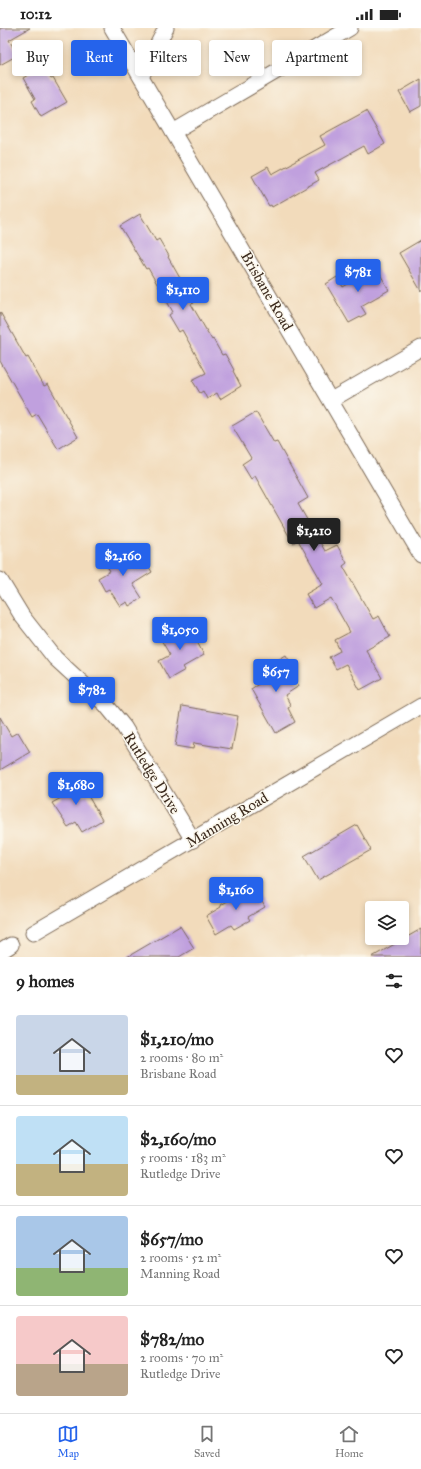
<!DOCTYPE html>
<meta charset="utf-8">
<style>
:root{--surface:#fff;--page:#f6f6f6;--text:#222;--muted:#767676;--line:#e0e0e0;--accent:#2563eb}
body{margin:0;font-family:"IM FELL Great Primer",serif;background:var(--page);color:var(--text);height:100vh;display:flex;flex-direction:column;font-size:15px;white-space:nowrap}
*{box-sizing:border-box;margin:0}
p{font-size:13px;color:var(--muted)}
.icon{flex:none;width:22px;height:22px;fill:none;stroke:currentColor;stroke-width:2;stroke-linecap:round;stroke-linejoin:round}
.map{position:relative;height:929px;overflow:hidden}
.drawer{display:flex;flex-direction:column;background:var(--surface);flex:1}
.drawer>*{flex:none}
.guide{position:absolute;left:12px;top:12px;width:397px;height:36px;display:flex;gap:8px}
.fabs{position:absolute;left:365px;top:873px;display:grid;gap:8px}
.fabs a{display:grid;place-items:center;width:44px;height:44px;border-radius:4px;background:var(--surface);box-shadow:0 2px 6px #0003;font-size:20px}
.price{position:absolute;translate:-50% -34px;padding:0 9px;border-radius:4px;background:var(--accent);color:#fff;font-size:13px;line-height:26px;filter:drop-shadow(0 1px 2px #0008)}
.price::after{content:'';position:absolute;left:50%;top:24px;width:12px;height:9px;margin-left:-6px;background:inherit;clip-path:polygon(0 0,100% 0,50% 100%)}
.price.current{background:#222;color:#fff}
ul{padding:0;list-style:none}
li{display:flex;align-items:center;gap:12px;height:100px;padding:0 16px}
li+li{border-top:1px solid var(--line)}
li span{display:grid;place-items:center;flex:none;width:112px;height:80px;border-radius:4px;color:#555}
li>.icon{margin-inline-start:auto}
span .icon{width:48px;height:48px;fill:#fffc;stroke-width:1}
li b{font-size:17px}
h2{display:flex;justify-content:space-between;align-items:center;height:48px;padding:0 16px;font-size:17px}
.chip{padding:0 14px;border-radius:4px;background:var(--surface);box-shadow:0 2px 6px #0003;font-size:14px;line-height:36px}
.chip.current{background:var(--accent);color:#fff}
.status{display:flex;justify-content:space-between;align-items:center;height:28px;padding:0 20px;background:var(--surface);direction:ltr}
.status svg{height:11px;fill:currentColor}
.tabs{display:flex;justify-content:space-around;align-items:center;height:56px;border-top:1px solid var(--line);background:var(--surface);font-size:11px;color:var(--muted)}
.tabs a{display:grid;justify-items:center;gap:2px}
.tabs .current{color:var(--accent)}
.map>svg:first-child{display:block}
.building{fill:#c0a0de}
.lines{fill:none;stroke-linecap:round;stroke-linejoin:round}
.street-casing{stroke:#7b6855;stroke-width:17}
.street{stroke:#fff;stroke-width:15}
.labels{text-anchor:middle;stroke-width:3;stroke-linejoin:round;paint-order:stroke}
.street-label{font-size:15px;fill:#3b2a1e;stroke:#fbf7ec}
</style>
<div class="status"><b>10:12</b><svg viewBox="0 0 49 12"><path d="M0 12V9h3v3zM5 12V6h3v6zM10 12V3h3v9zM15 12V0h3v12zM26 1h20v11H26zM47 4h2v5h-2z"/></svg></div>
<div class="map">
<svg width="421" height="929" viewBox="0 0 421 929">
<rect width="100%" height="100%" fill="#fbf7ec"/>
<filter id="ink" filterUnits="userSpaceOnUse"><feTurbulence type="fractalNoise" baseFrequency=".025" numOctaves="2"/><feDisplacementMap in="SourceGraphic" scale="8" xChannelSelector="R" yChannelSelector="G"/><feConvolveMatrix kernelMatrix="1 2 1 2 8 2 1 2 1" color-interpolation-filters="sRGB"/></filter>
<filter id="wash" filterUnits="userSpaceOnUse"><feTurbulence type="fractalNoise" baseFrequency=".012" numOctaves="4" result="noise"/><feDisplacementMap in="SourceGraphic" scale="16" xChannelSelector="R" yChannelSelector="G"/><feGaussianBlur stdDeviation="0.9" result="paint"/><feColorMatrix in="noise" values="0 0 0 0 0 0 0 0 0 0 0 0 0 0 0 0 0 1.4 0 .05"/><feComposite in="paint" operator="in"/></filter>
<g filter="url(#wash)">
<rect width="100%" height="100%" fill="#f2dbbb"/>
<g id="blocks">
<g class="building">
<polygon points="0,0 30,0 9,12 18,27 0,37"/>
<polygon points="43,38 51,51 53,50 67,74 41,89 32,73 35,71 23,50"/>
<polygon points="421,51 421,78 410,84 399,64"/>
<polygon points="366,83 385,116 368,126 364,118 315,145 319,152 272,179 271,177 269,178 252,148 268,139 272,146 325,117 320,108"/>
<polygon points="140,186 156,213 159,211 169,228 168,229 194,275 191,276 212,312 213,311 222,327 225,326 234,342 233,343 241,358 220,371 217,365 207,371 203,363 200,365 192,352 206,345 182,302 179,304 169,287 173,284 148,240 146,241 120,198"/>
<polygon points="421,212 421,263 399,225"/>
<polygon points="376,239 389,262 361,278 366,286 349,295 326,256 337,249 343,259"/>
<polygon points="0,284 26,330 28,329 44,358 48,356 78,409 58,421 37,386 32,389 0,333"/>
<polygon points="256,384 274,415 277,414 308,470 298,476 325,523 337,517 347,535 343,538 373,591 379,588 390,609 366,622 382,650 360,662 346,636 336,641 329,629 340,623 335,612 350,604 331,570 314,580 306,566 323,556 298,512 293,515 255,448 251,451 242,436 251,430 232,398"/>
<polygon points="115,518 128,540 144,531 152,544 133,556 142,570 129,578 127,574 120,578 109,561 105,563 98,550 110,543 100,527"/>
<polygon points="187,595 204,627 183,639 185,642 169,651 159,633 170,627 160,610"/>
<polygon points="286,627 293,639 289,641 299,658 285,667 291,678 288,680 295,694 276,705 251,661 260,655 256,649 266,643 265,640"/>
<polygon points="182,678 238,688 232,721 194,715 193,721 175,718"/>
<polygon points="0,689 11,708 18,704 30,724 0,742"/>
<polygon points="71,749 83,768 87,766 102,792 82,804 76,794 68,799 52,775 61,770 55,759"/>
<polygon points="357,797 371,822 318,852 304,828"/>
<polygon points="254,860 265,879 248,889 250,892 234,901 231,897 216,906 206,888 221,879 220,877 235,868 236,871"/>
<polygon points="180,898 194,920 179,929 127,929"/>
<polygon points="421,901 421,929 372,929"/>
</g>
</g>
</g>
<g filter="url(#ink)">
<use href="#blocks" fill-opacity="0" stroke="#7b6855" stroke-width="1"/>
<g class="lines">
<defs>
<g id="street">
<polyline points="112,0 421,527"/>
<polyline points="141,49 166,0"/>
<polyline points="173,104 350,0"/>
<polyline points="331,372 421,320"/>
<polyline points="0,552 22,588 55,630 106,677 124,699 193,812"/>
<polyline points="33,905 421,678"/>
<polyline points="0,924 11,917"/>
</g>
</defs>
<use href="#street" class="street-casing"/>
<use href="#street" class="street"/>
</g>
</g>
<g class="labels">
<g class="street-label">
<text transform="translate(267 263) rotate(60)" y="5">Brisbane Road</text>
<text transform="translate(152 745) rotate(58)" y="5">Rutledge Drive</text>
<text transform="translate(227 792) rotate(-31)" y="5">Manning Road</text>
</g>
</g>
</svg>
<div class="fabs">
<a><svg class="icon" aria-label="layers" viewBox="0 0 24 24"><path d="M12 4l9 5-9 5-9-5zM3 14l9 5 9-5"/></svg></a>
</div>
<b class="price" style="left:358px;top:265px">$781</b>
<b class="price" style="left:183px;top:283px">$1,110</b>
<b class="price current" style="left:314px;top:524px">$1,210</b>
<b class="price" style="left:123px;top:549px">$2,160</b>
<b class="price" style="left:180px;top:623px">$1,050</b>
<b class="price" style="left:276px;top:665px">$657</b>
<b class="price" style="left:92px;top:683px">$782</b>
<b class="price" style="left:76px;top:778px">$1,680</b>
<b class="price" style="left:236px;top:883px">$1,160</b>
<div class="guide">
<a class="chip">Buy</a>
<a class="chip current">Rent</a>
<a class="chip">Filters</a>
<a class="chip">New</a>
<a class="chip">Apartment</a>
</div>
</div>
<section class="drawer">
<h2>9 homes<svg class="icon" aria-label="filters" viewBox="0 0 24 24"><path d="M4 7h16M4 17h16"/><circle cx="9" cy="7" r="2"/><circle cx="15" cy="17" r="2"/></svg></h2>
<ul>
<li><span style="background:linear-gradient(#c9d6e8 75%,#c2b280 0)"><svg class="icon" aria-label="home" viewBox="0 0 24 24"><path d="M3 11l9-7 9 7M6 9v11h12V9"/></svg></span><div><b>$1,210/mo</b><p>2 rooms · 80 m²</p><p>Brisbane Road</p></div><svg class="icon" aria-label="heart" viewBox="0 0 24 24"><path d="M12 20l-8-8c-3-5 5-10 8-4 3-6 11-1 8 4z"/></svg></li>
<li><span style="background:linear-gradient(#bfe0f5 60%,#c2b280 0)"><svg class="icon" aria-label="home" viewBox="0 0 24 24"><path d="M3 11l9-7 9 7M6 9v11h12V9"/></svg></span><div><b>$2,160/mo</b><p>5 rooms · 183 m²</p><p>Rutledge Drive</p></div><svg class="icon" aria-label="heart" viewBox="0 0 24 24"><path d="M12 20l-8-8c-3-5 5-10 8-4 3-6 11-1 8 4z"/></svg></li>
<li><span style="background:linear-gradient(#a9c7e8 65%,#8fb573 0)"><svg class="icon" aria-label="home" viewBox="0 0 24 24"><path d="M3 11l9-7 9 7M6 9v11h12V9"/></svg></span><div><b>$657/mo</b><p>2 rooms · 52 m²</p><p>Manning Road</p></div><svg class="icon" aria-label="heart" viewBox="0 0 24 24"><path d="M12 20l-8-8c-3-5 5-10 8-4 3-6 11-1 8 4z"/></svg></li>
<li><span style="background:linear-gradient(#f6c9c9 60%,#b9a48a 0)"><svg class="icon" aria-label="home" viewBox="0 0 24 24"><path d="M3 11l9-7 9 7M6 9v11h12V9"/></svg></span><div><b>$782/mo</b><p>2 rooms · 70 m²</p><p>Rutledge Drive</p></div><svg class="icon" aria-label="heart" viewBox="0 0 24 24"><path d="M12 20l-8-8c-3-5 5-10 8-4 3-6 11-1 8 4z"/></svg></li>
</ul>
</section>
<nav class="tabs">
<a class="current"><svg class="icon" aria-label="map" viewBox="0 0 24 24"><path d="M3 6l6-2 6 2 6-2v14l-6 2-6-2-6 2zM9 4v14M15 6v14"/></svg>Map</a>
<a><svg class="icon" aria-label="saved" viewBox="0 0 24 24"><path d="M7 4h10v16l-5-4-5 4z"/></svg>Saved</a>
<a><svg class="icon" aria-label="home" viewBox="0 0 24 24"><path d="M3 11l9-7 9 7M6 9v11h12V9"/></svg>Home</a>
</nav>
